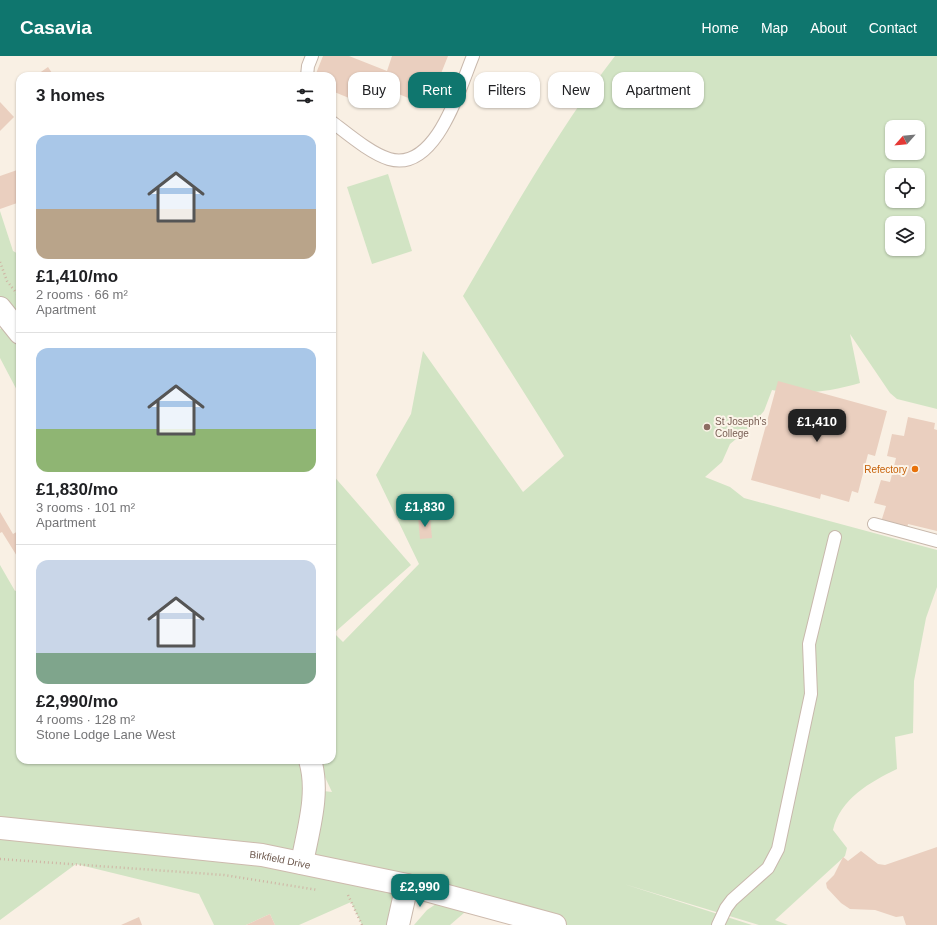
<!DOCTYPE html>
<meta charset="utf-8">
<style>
:root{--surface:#fff;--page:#f6f6f6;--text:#202124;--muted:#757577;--line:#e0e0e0;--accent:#0f766e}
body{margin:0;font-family:Arial,sans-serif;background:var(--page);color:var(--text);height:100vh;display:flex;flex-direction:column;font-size:15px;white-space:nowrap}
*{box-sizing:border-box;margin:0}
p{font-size:13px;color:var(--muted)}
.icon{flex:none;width:22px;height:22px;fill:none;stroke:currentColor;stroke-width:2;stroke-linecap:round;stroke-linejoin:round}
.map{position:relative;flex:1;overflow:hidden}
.drawer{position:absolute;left:16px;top:16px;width:320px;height:692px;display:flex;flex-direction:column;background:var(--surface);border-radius:12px;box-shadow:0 1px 3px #0004}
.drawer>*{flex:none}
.top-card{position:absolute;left:348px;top:16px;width:380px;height:36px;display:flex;gap:8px}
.needle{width:26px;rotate:243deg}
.controls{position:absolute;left:885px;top:64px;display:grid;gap:8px}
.controls a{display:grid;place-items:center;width:40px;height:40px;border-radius:8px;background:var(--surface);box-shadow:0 1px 3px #0004;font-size:20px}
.price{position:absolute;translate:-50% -34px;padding:0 9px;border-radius:8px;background:var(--accent);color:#fff;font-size:13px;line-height:26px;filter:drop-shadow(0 1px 2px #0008)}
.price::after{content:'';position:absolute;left:50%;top:24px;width:12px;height:9px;margin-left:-6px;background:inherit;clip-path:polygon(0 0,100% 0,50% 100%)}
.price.current{background:#222;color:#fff}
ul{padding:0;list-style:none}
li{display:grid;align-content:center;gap:8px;height:212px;padding:0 20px}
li+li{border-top:1px solid var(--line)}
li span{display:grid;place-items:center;height:124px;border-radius:12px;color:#555}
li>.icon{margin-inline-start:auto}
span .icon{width:72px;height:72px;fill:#fffc;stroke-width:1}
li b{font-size:17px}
h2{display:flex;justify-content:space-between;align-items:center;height:48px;padding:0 20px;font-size:17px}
.chip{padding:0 14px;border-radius:12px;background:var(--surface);box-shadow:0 1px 3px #0004;font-size:14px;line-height:36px}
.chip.current{background:var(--accent);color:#fff}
header{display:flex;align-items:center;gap:24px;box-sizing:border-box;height:56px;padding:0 20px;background:var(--accent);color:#fff}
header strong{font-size:19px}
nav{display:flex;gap:22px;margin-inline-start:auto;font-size:14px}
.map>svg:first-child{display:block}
.green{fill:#d2e4c4;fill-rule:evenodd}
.building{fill:#eacfbf}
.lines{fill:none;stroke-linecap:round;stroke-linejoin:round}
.lane-casing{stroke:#c8b8ac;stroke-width:14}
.street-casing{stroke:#c8b8ac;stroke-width:24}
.secondary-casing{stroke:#cdbaad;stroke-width:24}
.path{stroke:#cfb3a3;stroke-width:2.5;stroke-dasharray:1 3;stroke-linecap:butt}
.lane{stroke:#fff;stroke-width:12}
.street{stroke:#fff;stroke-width:22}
.secondary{stroke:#fff;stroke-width:22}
.education-dot{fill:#8d6e63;stroke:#fcf4e9;stroke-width:1.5}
.food-dot{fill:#e8710a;stroke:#fcf4e9;stroke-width:1.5}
.labels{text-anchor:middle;stroke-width:4;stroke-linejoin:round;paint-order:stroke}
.education-label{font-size:10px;fill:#785e54;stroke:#fcf4e9;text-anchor:start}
.food-label{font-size:10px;fill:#c56008;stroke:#fcf4e9;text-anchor:end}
.street-label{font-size:10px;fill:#6d584d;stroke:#fcf4e9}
</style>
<header>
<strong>Casavia</strong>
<nav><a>Home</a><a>Map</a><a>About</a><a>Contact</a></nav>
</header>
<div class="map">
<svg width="937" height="869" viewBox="0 0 937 869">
<rect width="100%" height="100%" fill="#f9f0e4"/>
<g class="green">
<path d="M615,0h322v353l-40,-10 -7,-6 -40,-59 10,49c-27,8 -60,13 -88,7l-8,21 -16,18 -18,15 -8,18 -17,15 25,10 14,11 193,52v37l-11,31 -12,63 -1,52 -18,4 2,32c-27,13 -57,30 -64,61l14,18 -2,8 -70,64 13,5h-29l-135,-41 128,41h-197l-147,-40 -10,40h-36l-11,-23 -52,23h-24l-5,-11 -24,11h-32l-15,-31 -123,-30 -76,56v-355l15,26 5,-2v171h290l5,30 17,2 -15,-32h15v-286l79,91 -77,68 9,9 76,-78 -43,-89 35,-61 12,-63 100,141 41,-36 -101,-160c48,-82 94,-165 152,-240zM892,71h26v26h-26zM892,119h26v26h-26zM892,167h26v26h-26z"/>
<polygon points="388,118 412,195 372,208 347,131"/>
<polygon points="0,155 13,195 20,199 20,340 0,302 0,273 12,267 0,252"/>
<polygon points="436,848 465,856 450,869 414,869 427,854"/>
</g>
<g class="building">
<polygon points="323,0 349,0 387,15 392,0 448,0 428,50 369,26 361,47 332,35 332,20 315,20"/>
<polygon points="48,11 54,20 35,20"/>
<polygon points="0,46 14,61 0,75"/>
<polygon points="20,113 20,146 0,153 0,120"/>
<polygon points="778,325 887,355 875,400 868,398 858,437 852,435 849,446 821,438 820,443 751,424"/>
<polygon points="908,361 935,367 934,373 937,374 937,475 908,468 907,473 881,466 886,450 874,447 881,424 890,426 896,402 887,400 892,378 904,380"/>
<polygon points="0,456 13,478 20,474 20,505 2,476 0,477"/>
<polygon points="430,460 432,482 420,483 418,461"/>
<polygon points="937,791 937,869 906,869 903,860 896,861 875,854 850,853 841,847 827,832 826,827 834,819 843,801 848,805 861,795 878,808 885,809"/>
<polygon points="270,858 275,869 246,869"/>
<polygon points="139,861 142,869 121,869"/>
</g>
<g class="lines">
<defs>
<g id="lane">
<polyline points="307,20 308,10 312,0"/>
<path d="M332,66c16,12 38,31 57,37 47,14 71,-72 84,-103"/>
<polyline points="874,468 937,485"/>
<polyline points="718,869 726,852 732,844 768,812 778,793 811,638 809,588 835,481"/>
</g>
<g id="street">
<polyline points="0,252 20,277"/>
<path d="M302,807c6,-33 18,-70 8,-103"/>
<polyline points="398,869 407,829"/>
</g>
<g id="secondary">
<path id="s1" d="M0,772l262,27 145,30 148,40"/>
</g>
</defs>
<use href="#lane" class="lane-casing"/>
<use href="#street" class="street-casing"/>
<use href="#secondary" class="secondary-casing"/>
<g class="path">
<polyline points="0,206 7,225 18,239"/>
<polyline points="0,803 224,819 318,834"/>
<polyline points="348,839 362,869"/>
</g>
<use href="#lane" class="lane"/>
<use href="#street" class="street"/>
<use href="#secondary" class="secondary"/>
</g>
<circle class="education-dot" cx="707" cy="371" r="4"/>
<circle class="food-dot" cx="915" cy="413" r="4"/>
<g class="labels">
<g class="education-label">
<text x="715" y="369">St Joseph's<tspan x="715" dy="12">College</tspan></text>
</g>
<g class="food-label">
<text x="907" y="417">Refectory</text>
</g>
<g class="street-label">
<text dy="4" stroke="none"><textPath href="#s1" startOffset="282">Birkfield Drive</textPath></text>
</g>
</g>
</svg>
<div class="controls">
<a><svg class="needle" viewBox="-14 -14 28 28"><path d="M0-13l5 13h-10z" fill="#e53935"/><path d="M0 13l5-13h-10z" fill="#757577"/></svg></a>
<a><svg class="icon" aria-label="locate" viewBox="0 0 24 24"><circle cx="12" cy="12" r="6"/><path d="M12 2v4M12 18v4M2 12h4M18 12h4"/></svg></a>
<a><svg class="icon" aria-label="layers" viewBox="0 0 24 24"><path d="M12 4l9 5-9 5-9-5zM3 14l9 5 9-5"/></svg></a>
</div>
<b class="price current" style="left:817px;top:387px">£1,410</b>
<b class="price" style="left:425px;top:472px">£1,830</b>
<b class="price" style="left:420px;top:852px">£2,990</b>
<div class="top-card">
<a class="chip">Buy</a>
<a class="chip current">Rent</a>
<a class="chip">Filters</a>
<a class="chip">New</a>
<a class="chip">Apartment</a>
</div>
<section class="drawer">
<h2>3 homes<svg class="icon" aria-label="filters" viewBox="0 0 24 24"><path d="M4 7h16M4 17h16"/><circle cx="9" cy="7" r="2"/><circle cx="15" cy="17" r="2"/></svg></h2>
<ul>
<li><span style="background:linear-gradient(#a9c7e8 60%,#b9a48a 0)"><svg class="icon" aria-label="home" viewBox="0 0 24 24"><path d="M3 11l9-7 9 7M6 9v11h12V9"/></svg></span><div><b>£1,410/mo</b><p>2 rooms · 66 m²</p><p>Apartment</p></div></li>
<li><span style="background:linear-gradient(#a9c7e8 65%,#8fb573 0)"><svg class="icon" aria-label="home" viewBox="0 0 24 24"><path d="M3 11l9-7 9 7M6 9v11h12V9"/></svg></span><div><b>£1,830/mo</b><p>3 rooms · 101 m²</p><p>Apartment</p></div></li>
<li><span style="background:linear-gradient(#c9d6e8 75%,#7fa58c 0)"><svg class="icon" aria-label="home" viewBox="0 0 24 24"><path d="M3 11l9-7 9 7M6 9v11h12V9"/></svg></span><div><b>£2,990/mo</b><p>4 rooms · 128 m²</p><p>Stone Lodge Lane West</p></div></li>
</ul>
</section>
</div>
